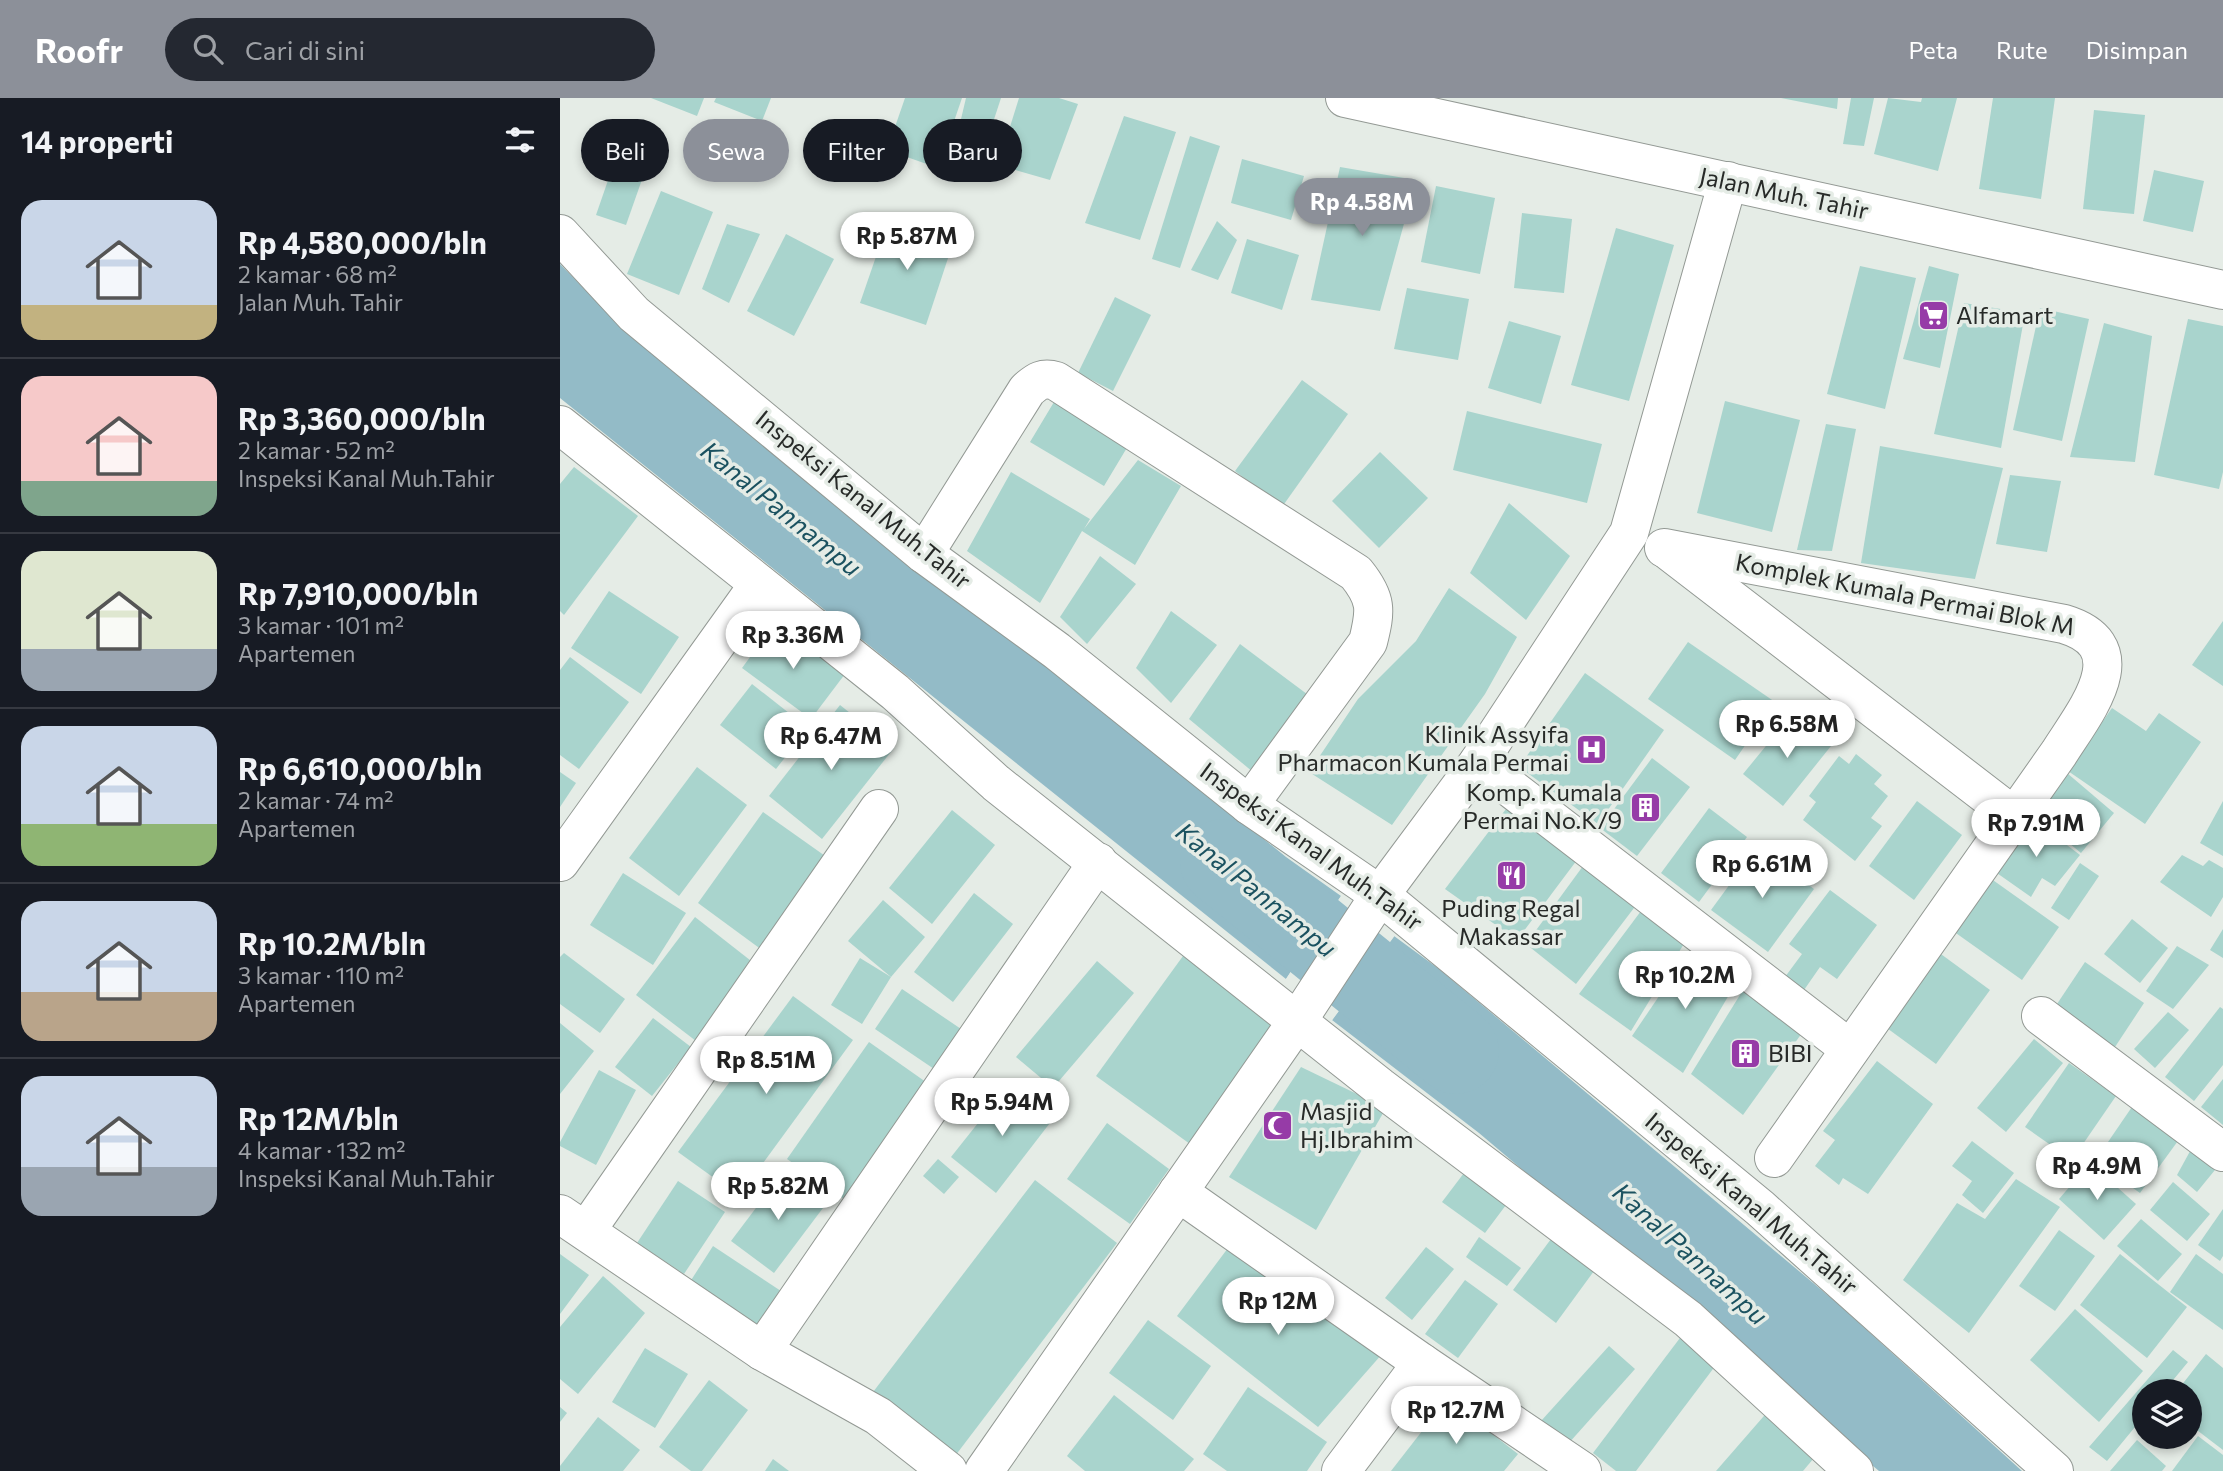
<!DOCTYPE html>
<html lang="id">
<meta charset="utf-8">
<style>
:root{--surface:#171b24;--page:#242831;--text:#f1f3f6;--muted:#9ea1a6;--line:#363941;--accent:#8c9099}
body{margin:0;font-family:Commissioner,sans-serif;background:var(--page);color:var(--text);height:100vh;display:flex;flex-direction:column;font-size:26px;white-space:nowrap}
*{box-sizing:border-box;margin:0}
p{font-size:23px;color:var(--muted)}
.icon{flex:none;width:38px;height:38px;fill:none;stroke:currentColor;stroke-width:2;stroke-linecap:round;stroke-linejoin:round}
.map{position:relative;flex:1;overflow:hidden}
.side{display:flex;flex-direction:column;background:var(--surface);width:560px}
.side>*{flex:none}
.guide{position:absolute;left:21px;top:21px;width:665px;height:63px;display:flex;gap:14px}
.fabs{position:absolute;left:1572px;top:1281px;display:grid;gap:14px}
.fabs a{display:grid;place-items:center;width:70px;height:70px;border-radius:50%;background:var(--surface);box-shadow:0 4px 10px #0003;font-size:35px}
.price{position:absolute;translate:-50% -60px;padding:0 16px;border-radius:24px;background:#fff;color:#222;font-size:23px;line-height:46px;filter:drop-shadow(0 2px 4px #0008)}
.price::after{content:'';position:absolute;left:50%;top:42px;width:21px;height:16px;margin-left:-10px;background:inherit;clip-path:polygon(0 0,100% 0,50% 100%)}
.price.current{background:var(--accent);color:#fff}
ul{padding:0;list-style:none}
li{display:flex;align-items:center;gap:21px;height:175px;padding:0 21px}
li+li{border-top:2px solid var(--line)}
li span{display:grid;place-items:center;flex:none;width:196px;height:140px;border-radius:21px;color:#555}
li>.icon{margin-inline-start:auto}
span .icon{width:84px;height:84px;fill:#fffc;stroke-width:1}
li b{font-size:30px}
h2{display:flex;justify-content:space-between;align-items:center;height:84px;padding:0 21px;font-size:30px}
.chip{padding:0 24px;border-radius:32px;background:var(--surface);box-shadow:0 4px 10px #0003;font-size:24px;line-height:63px}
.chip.current{background:var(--accent);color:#fff}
header{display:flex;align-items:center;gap:42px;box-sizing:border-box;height:98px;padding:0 35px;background:var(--accent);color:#fff}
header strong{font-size:33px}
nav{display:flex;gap:38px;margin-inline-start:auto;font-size:24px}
.search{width:490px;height:63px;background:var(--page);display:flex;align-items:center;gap:18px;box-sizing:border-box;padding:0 24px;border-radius:38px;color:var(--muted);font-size:26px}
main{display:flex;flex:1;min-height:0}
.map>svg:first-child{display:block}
.water{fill:#93bbc7}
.pier{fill:#e5ece6}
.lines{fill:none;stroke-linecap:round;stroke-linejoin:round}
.river{stroke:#93bbc7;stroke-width:86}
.building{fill:#a9d4cd}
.street-casing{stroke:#939994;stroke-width:40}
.secondary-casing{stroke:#939994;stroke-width:40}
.street{stroke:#fff;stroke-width:38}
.secondary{stroke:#fff;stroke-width:38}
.labels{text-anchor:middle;stroke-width:7;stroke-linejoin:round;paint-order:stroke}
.street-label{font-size:24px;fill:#272a28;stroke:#e5ece6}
.poi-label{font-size:24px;fill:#272a28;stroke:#e5ece6;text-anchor:start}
.water-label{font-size:26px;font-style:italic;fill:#1b5260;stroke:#e5ece6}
</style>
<header>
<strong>Roofr</strong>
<div class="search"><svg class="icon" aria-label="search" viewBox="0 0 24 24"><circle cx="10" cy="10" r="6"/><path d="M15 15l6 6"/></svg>Cari di sini</div>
<nav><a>Peta</a><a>Rute</a><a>Disimpan</a></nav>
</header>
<main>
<section class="side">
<h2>14 properti<svg class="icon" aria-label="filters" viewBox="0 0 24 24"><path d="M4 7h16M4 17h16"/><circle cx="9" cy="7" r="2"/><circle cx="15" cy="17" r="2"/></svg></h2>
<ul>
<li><span style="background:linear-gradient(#c9d6e8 75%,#c2b280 0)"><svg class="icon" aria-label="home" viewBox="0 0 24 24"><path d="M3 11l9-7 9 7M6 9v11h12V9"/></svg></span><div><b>Rp 4,580,000/bln</b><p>2 kamar · 68 m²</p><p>Jalan Muh. Tahir</p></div></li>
<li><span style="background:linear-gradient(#f6c9c9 75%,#7fa58c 0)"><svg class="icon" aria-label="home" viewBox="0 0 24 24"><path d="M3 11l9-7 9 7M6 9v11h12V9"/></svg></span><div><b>Rp 3,360,000/bln</b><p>2 kamar · 52 m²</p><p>Inspeksi Kanal Muh.Tahir</p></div></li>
<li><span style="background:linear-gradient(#dfe7d0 70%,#9aa5b1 0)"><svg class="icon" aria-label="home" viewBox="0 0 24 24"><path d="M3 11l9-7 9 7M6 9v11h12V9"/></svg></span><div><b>Rp 7,910,000/bln</b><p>3 kamar · 101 m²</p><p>Apartemen</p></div></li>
<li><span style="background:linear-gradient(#c9d6e8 70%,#8fb573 0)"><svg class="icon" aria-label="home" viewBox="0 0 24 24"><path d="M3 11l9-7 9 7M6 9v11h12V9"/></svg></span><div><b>Rp 6,610,000/bln</b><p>2 kamar · 74 m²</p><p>Apartemen</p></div></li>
<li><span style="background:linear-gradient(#c9d6e8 65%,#b9a48a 0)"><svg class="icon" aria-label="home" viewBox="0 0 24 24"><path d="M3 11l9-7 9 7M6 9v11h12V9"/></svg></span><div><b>Rp 10.2M/bln</b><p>3 kamar · 110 m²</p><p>Apartemen</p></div></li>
<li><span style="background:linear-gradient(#c9d6e8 65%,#9aa5b1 0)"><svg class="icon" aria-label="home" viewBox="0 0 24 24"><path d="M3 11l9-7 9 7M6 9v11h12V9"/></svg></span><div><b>Rp 12M/bln</b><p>4 kamar · 132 m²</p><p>Inspeksi Kanal Muh.Tahir</p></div></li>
</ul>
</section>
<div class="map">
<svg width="1663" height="1373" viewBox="0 0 1663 1373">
<rect width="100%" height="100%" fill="#e5ece6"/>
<g class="water">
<polygon points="0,166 36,203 726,759 781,798 726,881 0,300"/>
<polygon points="834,838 879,871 1277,1205 1462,1373 1319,1373 919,1035 772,922"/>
</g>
<g class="pier">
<polygon points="783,795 784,800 729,883 724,884"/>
<polygon points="831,836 836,836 770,925 769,920"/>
</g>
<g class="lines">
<polyline class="river" points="663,764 896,953"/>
</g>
<g class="building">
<polygon points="91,0 144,0 137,18"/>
<polygon points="156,0 211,0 202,23 154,4"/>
<polygon points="345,0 402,0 378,70 327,52"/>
<polygon points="406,0 441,0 421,61 392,59"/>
<polygon points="459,0 499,0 518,6 490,82 438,67"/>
<polygon points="1221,0 1278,0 1277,11"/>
<polygon points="1291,0 1314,0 1304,48 1283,46"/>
<polygon points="1328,0 1361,4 1362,0 1397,0 1378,73 1314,56"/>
<polygon points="1433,0 1495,0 1481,101 1419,91"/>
<polygon points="1534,12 1585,17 1574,116 1523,111"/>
<polygon points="564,18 616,34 580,142 525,125"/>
<polygon points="630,38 660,48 620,170 592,161"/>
<polygon points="62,42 91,56 66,127 36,117"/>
<polygon points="682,61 744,78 731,122 671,105"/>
<polygon points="780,69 856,82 820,213 751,202"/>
<polygon points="1594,72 1644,83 1633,134 1583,123"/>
<polygon points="876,88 935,100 920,176 861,164"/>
<polygon points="101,93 153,114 119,197 67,176"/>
<polygon points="962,115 1012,121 1004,195 954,190"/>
<polygon points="329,121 394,142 366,227 300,205"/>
<polygon points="657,123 677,142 658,182 631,172"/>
<polygon points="167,126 200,136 169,205 142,191"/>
<polygon points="1056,130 1114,147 1069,303 1011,287"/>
<polygon points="226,136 274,161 234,238 187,213"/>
<polygon points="687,141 739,157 722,212 671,195"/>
<polygon points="1300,168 1356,180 1325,311 1267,296"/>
<polygon points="1369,168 1399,176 1380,270 1343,261"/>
<polygon points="847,190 909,201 898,262 834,251"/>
<polygon points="555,199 591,217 553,293 518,275"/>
<polygon points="1404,205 1465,215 1441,350 1374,336"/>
<polygon points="1480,210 1529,221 1502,343 1453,332"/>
<polygon points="1628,221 1663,228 1663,374 1659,391 1594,377"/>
<polygon points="949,223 1001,238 981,306 928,290"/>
<polygon points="1544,225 1592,238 1575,364 1510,359"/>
<polygon points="742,282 788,316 722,409 675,373"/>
<polygon points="500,294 574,338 544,388 470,344"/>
<polygon points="1165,303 1240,322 1212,434 1137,415"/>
<polygon points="907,313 1042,346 1027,405 893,372"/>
<polygon points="1266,326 1296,331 1272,453 1237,452"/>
<polygon points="1320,348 1443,370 1415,481 1301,465"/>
<polygon points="820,354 868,400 819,450 772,403"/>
<polygon points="578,362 621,388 575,467 522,433 480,505 407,453 451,374 530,421 524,431"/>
<polygon points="14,369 78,418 4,517 0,513 0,386"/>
<polygon points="1450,377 1501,383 1487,454 1436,446"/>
<polygon points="949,405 1010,458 966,522 910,475"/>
<polygon points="540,458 576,486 527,546 500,519"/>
<polygon points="889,490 957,539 925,596 832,727 749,674 798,601 856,543"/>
<polygon points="49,493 119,539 81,596 11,550"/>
<polygon points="611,513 657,547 611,605 576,570"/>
<polygon points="1663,523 1663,588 1632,567"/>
<polygon points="216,524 285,576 251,621 182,570"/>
<polygon points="1128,544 1215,604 1175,662 1088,601"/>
<polygon points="680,546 759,605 699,679 629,621"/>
<polygon points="10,559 69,604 19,671 0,657 0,572"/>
<polygon points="1025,575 1104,632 1038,726 959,669"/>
<polygon points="192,586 248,630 216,671 160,627"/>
<polygon points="280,607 334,650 262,741 209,698"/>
<polygon points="1552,610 1586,633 1599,615 1641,644 1585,726 1508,673"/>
<polygon points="1232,616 1271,648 1223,708 1183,676"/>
<polygon points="1296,656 1322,677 1314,686 1328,698 1311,720 1322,728 1295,763 1243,722 1256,704 1249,698 1279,658 1289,666"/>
<polygon points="1092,660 1130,689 1077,758 1040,730"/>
<polygon points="137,669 187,707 119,798 69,760"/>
<polygon points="0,674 16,685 0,709"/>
<polygon points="1507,675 1554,715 1521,755 1474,716"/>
<polygon points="1357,703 1402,737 1354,802 1309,768"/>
<polygon points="1663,703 1663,758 1640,745"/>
<polygon points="1149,710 1187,739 1139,804 1101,775"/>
<polygon points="946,711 1017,762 957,842 885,791"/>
<polygon points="392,712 435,747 372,826 329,790"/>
<polygon points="203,714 268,760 202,852 138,805"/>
<polygon points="1473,721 1520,757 1495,788 1482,780 1471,799 1434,773"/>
<polygon points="1197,749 1254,791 1208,854 1151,812"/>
<polygon points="1622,757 1643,768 1649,762 1663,770 1663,799 1651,819 1600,784"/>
<polygon points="1520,765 1539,778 1509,822 1491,810"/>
<polygon points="1023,768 1077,806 1016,886 966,846"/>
<polygon points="63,775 126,815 93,867 30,827"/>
<polygon points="1430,780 1499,829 1462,882 1393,833"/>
<polygon points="1270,792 1317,827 1277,881 1260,869 1244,892 1225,879 1242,856 1229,846"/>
<polygon points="414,795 453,826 393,904 354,874"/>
<polygon points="323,802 365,839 331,879 288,843"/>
<polygon points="1081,813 1125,844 1071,933 1019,896"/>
<polygon points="135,819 195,866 136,943 76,897"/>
<polygon points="1572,821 1608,850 1580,885 1544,856"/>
<polygon points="1663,831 1663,860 1650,852"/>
<polygon points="1617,848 1649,867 1613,911 1586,893"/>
<polygon points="1131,851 1176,885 1123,975 1072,938"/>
<polygon points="1374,851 1430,892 1376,966 1320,925"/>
<polygon points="4,855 65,901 40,935 0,906 0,859"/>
<polygon points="623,858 717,927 630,1046 536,978"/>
<polygon points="300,860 331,879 302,926 271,907"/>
<polygon points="537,863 574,895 493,990 456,959"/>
<polygon points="1525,864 1584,905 1555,949 1495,909"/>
<polygon points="342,891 407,935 380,975 315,931"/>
<polygon points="1183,892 1242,935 1183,1017 1131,976"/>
<polygon points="233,898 293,942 179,1098 118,1054"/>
<polygon points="1660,909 1663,911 1663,967 1634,1003 1605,979"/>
<polygon points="1608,914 1629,932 1595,970 1574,951"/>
<polygon points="93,920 131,949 92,998 55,969"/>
<polygon points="0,925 34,953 0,996"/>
<polygon points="1474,941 1503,965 1446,1034 1417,1010"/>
<polygon points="309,944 373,989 291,1106 227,1061"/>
<polygon points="1317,963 1373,1006 1308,1096 1283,1080 1279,1087 1255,1068 1275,1042 1263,1033"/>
<polygon points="1509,965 1556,998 1512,1062 1465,1029"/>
<polygon points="741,969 826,1010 756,1132 669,1079"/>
<polygon points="39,972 76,992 36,1067 0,1048 0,1044"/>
<polygon points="1663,981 1663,1027 1641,1009"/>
<polygon points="449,986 493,1021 436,1095 391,1059"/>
<polygon points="1576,1003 1623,1036 1580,1095 1535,1063"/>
<polygon points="547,1025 609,1071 570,1126 507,1081"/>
<polygon points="1412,1043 1454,1075 1423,1115 1402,1097 1412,1083 1392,1068"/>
<polygon points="1634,1046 1659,1067 1637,1094 1617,1077"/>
<polygon points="378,1061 399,1079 384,1096 363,1078"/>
<polygon points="1530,1065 1576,1106 1544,1142 1499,1101"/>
<polygon points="907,1071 949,1103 925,1135 882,1104"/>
<polygon points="223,1074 266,1106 214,1175 171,1143"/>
<polygon points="1456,1081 1500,1109 1409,1235 1343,1182 1397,1105 1425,1121"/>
<polygon points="475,1082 557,1145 392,1362 310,1298"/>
<polygon points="118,1083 165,1114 124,1176 77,1145"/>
<polygon points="1613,1084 1650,1116 1627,1143 1590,1112"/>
<polygon points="1663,1111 1663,1158 1660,1163 1638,1147"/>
<polygon points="1581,1121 1622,1156 1598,1183 1557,1148"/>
<polygon points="1499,1132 1535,1158 1495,1213 1459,1188"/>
<polygon points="919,1139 961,1170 947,1188 906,1159"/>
<polygon points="991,1141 1034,1173 996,1225 953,1192"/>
<polygon points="153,1148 227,1197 202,1236 128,1187"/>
<polygon points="866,1149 894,1171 852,1222 825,1200"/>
<polygon points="668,1150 822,1256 758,1329 617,1218"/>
<polygon points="0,1156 29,1177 0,1216"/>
<polygon points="1560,1156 1627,1209 1587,1260 1520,1207"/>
<polygon points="1636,1156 1663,1176 1663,1232 1610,1194"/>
<polygon points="43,1178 85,1215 18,1296 0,1281 0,1229"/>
<polygon points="905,1182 938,1206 898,1260 865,1236"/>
<polygon points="1515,1211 1583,1273 1539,1324 1470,1262"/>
<polygon points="588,1222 651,1268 613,1322 549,1275"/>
<polygon points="1126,1232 1162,1259 1076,1373 1056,1373 1033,1355"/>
<polygon points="1049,1248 1075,1271 1008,1346 981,1323"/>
<polygon points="85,1250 128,1276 95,1330 52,1304"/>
<polygon points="1613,1252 1628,1264 1604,1293 1584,1293 1584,1318 1547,1363 1529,1349"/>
<polygon points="1646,1256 1663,1270 1663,1352 1629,1326 1629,1293 1617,1293"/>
<polygon points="149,1282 188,1312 142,1373 131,1373 99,1349"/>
<polygon points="688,1289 767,1344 747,1373 667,1373 643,1356"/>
<polygon points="554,1297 634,1361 624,1373 525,1373 507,1358"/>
<polygon points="887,1301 958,1356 944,1373 831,1373"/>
<polygon points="0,1309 7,1315 0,1324"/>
<polygon points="1210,1311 1259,1354 1243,1373 1156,1373"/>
<polygon points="38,1319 80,1352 63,1373 0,1373 0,1368"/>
<polygon points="1638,1338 1663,1357 1663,1373 1612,1373"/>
<polygon points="1577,1342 1606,1368 1602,1373 1550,1373"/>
<polygon points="213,1361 229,1373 205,1373"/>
</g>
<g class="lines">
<defs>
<g id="street">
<polyline points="0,136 74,216 364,456 497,553 689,707 820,797 1200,1110 1494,1373"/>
<polyline points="0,327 335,594 436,685 820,989 1128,1221 1294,1373"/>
<path d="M1104,450l400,76c76,23 20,89 -5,129l-285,405"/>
<polyline points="1110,454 1455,719"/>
<path d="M364,456l103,-164c10,-9 16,-13 29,-9l300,192c21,26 20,37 12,69l-119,163"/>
<polyline points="918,665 1290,951"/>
<polyline points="0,764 199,486"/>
<polyline points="1481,918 1663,1054"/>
<polyline points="618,1094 862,1265 1022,1373"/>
<polyline points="0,1116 202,1253 318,1318 388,1373"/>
<polyline points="26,1133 319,711"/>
<polyline points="202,1253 538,764"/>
<polyline points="781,1373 862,1265"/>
</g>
<g id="secondary">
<polyline points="785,0 1663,192"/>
<polyline points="424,1373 738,922 820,797 918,665 1069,435 1168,83"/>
</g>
</defs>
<use href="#street" class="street-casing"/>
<use href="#secondary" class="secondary-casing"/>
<use href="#street" class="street"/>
<use href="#secondary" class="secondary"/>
</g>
<defs>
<symbol id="supermarket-square" viewBox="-11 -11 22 22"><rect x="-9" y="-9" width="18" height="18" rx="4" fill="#963ba7" stroke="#e5ece6"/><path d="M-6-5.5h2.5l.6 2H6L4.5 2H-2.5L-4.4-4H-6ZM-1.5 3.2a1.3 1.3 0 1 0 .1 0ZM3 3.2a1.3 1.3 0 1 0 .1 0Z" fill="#fff"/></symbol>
<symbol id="hospital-square" viewBox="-11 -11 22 22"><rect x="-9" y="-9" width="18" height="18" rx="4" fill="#963ba7" stroke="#e5ece6"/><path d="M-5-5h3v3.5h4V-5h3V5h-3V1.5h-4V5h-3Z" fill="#fff"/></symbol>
<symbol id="building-square" viewBox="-11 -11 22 22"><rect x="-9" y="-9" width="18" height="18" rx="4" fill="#963ba7" stroke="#e5ece6"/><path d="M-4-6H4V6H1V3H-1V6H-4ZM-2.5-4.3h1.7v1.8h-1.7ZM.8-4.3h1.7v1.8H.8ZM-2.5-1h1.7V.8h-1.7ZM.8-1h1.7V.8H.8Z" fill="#fff"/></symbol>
<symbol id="restaurant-square" viewBox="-11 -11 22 22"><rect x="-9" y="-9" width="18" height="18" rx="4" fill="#963ba7" stroke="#e5ece6"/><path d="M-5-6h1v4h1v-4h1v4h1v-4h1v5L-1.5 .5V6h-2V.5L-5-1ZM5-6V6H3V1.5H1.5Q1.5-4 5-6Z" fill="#fff"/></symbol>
<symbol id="mosque-square" viewBox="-11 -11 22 22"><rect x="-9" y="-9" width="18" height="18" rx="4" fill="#963ba7" stroke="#e5ece6"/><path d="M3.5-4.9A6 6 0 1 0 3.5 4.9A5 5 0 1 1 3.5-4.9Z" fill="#fff"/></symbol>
</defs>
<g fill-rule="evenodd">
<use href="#supermarket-square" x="1356" y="200" width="35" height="35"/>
<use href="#hospital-square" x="1014" y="634" width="35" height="35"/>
<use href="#building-square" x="1068" y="692" width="35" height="35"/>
<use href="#restaurant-square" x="934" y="760" width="35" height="35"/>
<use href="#building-square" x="1168" y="938" width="35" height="35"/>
<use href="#mosque-square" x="700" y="1010" width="35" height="35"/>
</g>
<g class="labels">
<g class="street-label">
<text transform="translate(1224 96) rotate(12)" y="8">Jalan Muh. Tahir</text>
<text transform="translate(303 402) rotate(39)" y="8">Inspeksi Kanal Muh.Tahir</text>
<text transform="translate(1345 497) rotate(11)" y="8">Komplek Kumala Permai Blok M</text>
<text transform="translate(751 749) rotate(36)" y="8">Inspeksi Kanal Muh.Tahir</text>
<text transform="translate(1191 1106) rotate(40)" y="8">Inspeksi Kanal Muh.Tahir</text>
</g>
<g class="poi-label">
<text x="1396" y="226">Alfamart</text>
<text x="1009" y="645" text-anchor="end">Klinik Assyifa<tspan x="1009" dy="28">Pharmacon Kumala Permai</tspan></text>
<text x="1062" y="703" text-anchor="end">Komp. Kumala<tspan x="1062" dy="28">Permai No.K/9</tspan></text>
<text x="951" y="819" text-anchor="middle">Puding Regal<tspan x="951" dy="28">Makassar</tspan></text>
<text x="1208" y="964">BIBI</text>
<text x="740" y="1022">Masjid<tspan x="740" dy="28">Hj.Ibrahim</tspan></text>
</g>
<g class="water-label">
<text transform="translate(221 411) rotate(39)" y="9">Kanal Pannampu</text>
<text transform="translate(696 792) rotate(39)" y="9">Kanal Pannampu</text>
<text transform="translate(1130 1156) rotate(42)" y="9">Kanal Pannampu</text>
</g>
</g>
</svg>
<div class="fabs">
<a><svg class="icon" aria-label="layers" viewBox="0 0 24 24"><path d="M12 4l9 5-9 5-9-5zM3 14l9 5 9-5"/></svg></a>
</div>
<b class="price current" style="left:802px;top:140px">Rp 4.58M</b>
<b class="price" style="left:347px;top:174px">Rp 5.87M</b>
<b class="price" style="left:233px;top:573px">Rp 3.36M</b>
<b class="price" style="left:1227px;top:662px">Rp 6.58M</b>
<b class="price" style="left:271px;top:674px">Rp 6.47M</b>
<b class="price" style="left:1476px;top:761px">Rp 7.91M</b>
<b class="price" style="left:1202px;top:802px">Rp 6.61M</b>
<b class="price" style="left:1125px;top:913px">Rp 10.2M</b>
<b class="price" style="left:206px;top:998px">Rp 8.51M</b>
<b class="price" style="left:442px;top:1040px">Rp 5.94M</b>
<b class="price" style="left:1537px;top:1104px">Rp 4.9M</b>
<b class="price" style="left:218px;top:1124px">Rp 5.82M</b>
<b class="price" style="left:718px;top:1239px">Rp 12M</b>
<b class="price" style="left:896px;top:1348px">Rp 12.7M</b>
<div class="guide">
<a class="chip">Beli</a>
<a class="chip current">Sewa</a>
<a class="chip">Filter</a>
<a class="chip">Baru</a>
</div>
</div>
</main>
